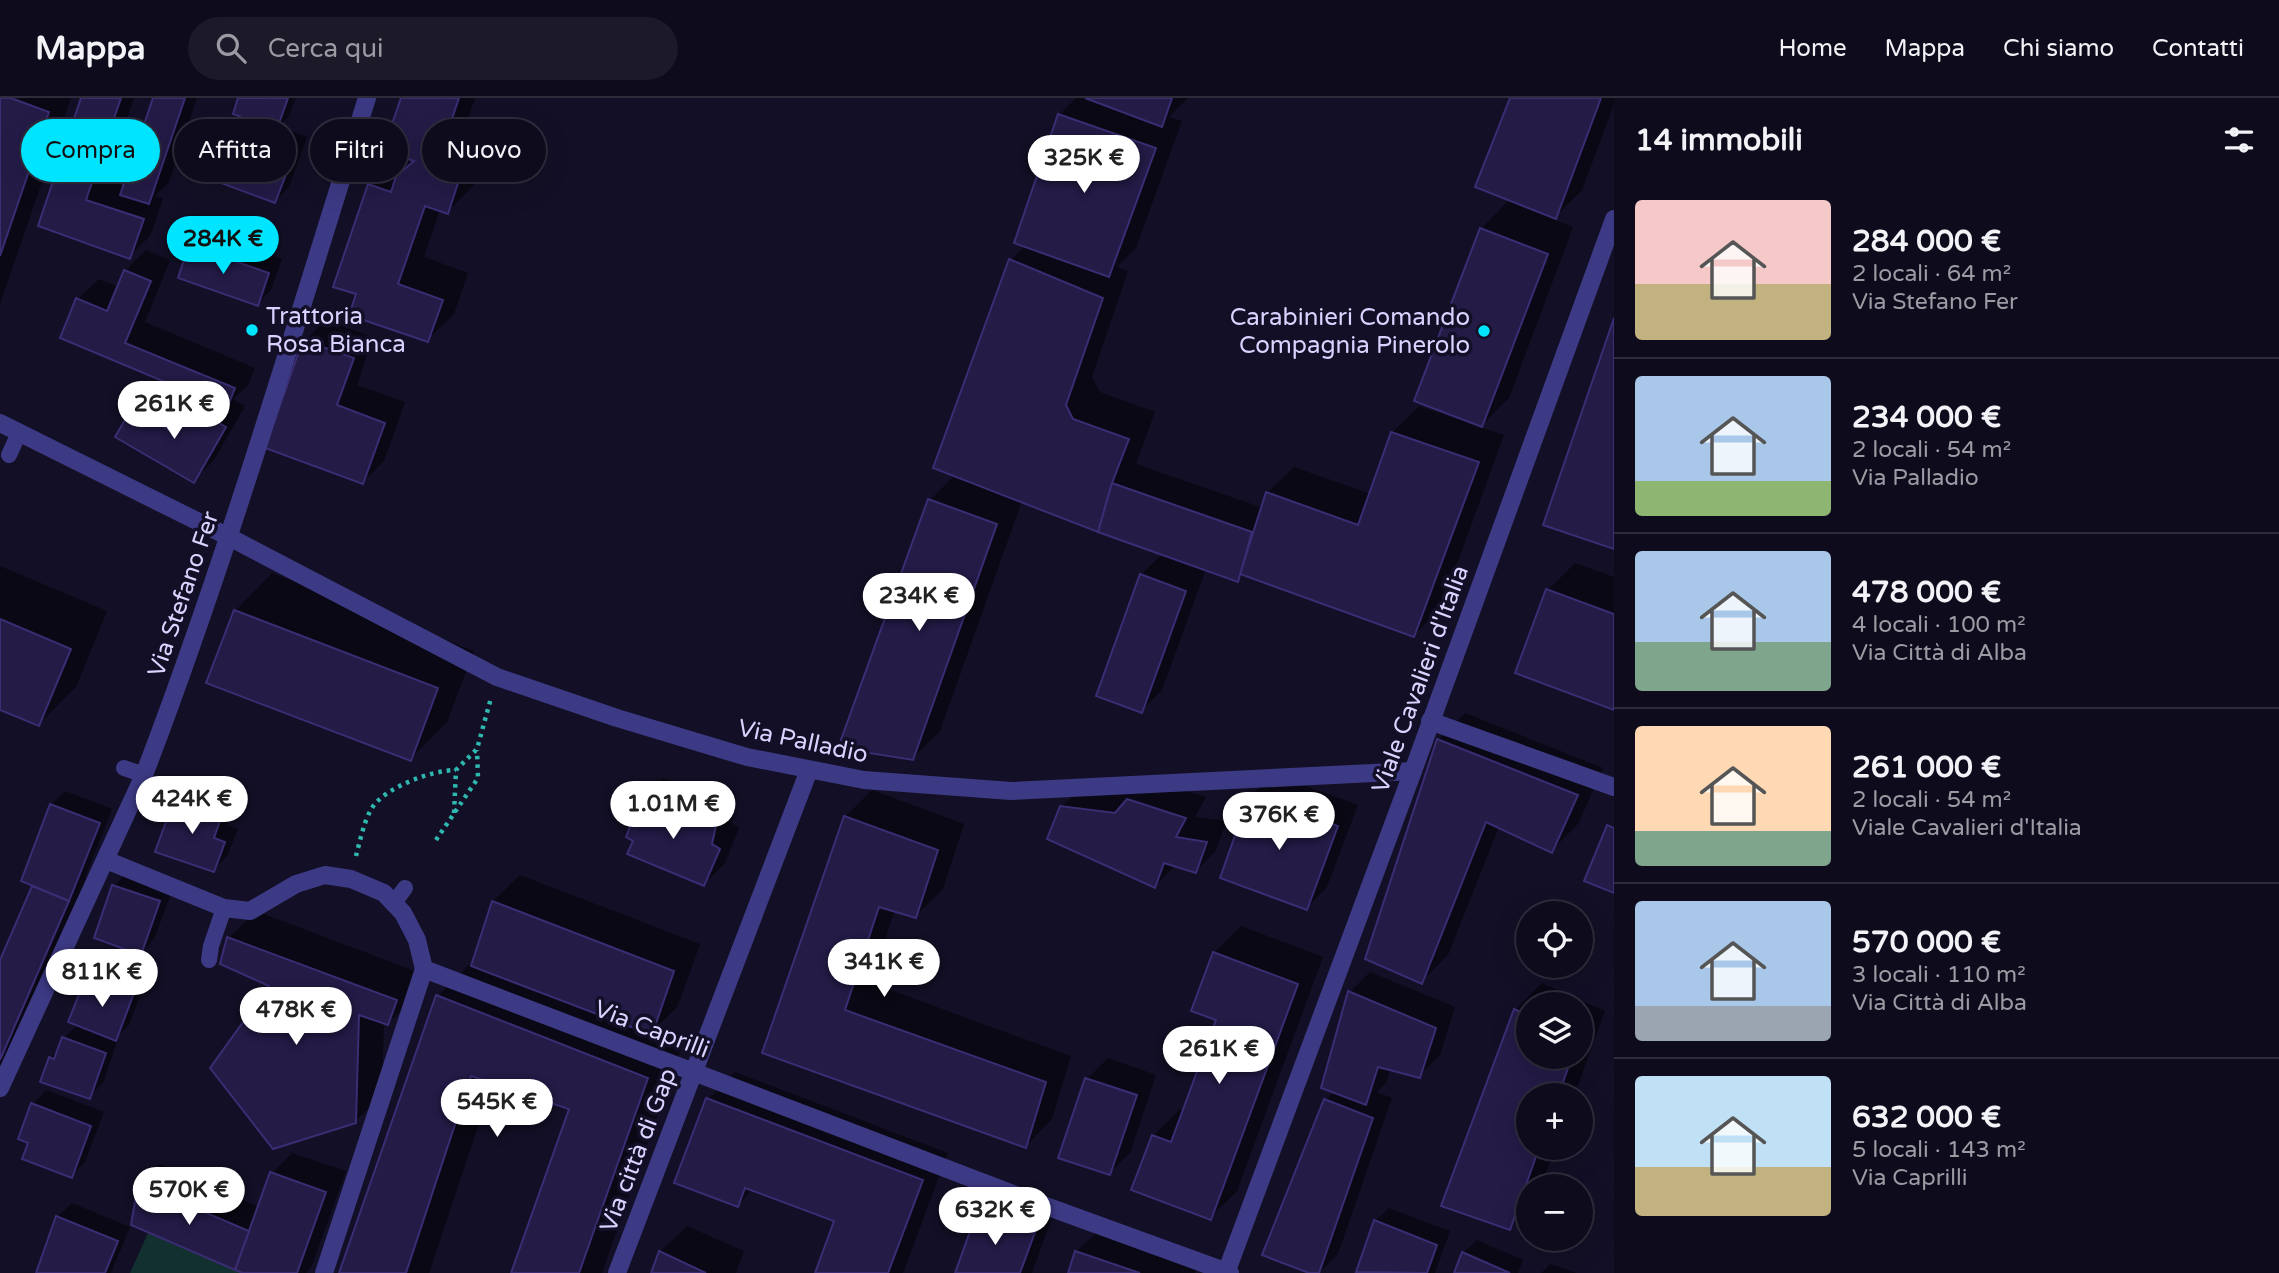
<!DOCTYPE html>
<html lang="it">
<meta charset="utf-8">
<style>
:root{--surface:#0e0b1c;--page:#1c1929;--text:#f1f3f6;--muted:#9b9ba3;--line:#2e2b3b;--accent:#00e5ff}
body{margin:0;font-family:"Varela Round",sans-serif;background:var(--page);color:var(--text);height:100vh;display:flex;flex-direction:column;font-size:26px;white-space:nowrap}
*{box-sizing:border-box;margin:0}
p{font-size:23px;color:var(--muted)}
.icon{flex:none;width:38px;height:38px;fill:none;stroke:currentColor;stroke-width:2;stroke-linecap:round;stroke-linejoin:round}
.map{position:relative;flex:1;overflow:hidden}
.sheet{display:flex;flex-direction:column;background:var(--surface);width:665px}
.sheet>*{flex:none}
.banner{position:absolute;left:21px;top:21px;width:665px;height:63px;display:flex;gap:14px}
.tools{position:absolute;left:1516px;top:803px;display:grid;gap:14px}
.tools a{display:grid;place-items:center;width:77px;height:77px;border-radius:50%;background:var(--surface);box-shadow:0 7px 28px #0002,0 0 0 2px var(--line);font-size:35px}
.price{position:absolute;translate:-50% -60px;padding:0 16px;border-radius:24px;background:#fff;color:#222;font-size:23px;line-height:46px;filter:drop-shadow(0 2px 4px #0008)}
.price::after{content:'';position:absolute;left:50%;top:42px;width:21px;height:16px;margin-left:-10px;background:inherit;clip-path:polygon(0 0,100% 0,50% 100%)}
.price.on{background:var(--accent);color:#111}
ul{padding:0;list-style:none}
li{display:flex;align-items:center;gap:21px;height:175px;padding:0 21px}
li+li{border-top:2px solid var(--line)}
li span{display:grid;place-items:center;flex:none;width:196px;height:140px;border-radius:7px;color:#555}
li>.icon{margin-inline-start:auto}
span .icon{width:84px;height:84px;fill:#fffc;stroke-width:1}
li b{font-size:30px}
h2{display:flex;justify-content:space-between;align-items:center;height:84px;padding:0 21px;font-size:30px}
.chip{padding:0 24px;border-radius:32px;background:var(--surface);box-shadow:0 7px 28px #0002,0 0 0 2px var(--line);font-size:24px;line-height:63px}
.chip.on{background:var(--accent);color:#111}
header{display:flex;align-items:center;gap:42px;box-sizing:border-box;height:98px;padding:0 35px;background:var(--surface);border-bottom:2px solid var(--line)}
header strong{font-size:33px}
nav{display:flex;gap:38px;margin-inline-start:auto;font-size:24px}
.search{width:490px;height:63px;background:var(--page);display:flex;align-items:center;gap:18px;box-sizing:border-box;padding:0 24px;border-radius:38px;color:var(--muted);font-size:26px}
main{display:flex;flex:1;min-height:0}
.map>svg:first-child{display:block}
.green{fill:#12302f}
.shadow{fill:#0007;fill-rule:evenodd}
.building{fill:#241b47;stroke:#3b2d73;stroke-width:2}
.lines{fill:none;stroke-linecap:round;stroke-linejoin:round}
.path{stroke:#2fb8b0;stroke-width:4.5;stroke-dasharray:3.5 5;stroke-linecap:butt}
.service{stroke:#3d3a85;stroke-width:16}
.minor{stroke:#3d3a85;stroke-width:18}
.poi-dot{fill:#00e5ff;stroke:#130f26;stroke-width:2.5}
.labels{text-anchor:middle;stroke-width:7;stroke-linejoin:round;paint-order:stroke}
.poi-label{font-size:24px;fill:#d9d4ff;stroke:#130f26;text-anchor:start}
.street-label{font-size:24px;fill:#d9d4ff;stroke:#130f26}
</style>
<header>
<strong>Mappa</strong>
<div class="search"><svg class="icon" aria-label="search" viewBox="0 0 24 24"><circle cx="10" cy="10" r="6"/><path d="M15 15l6 6"/></svg>Cerca qui</div>
<nav><a>Home</a><a>Mappa</a><a>Chi siamo</a><a>Contatti</a></nav>
</header>
<main>
<div class="map">
<svg width="1614" height="1175" viewBox="0 0 1614 1175">
<rect width="100%" height="100%" fill="#130f26"/>
<polygon class="green" points="148,1135 235,1172 243,1175 130,1175"/>
<g class="shadow">
<polygon points="0,0 71,0 0,206"/>
<polygon points="83,0 134,0 106,82 125,88 155,0 197,0 169,84 155,98 163,101 150,138 129,159 40,127"/>
<polygon points="240,0 296,0 289,18 279,28 307,39 289,89 275,103 226,27 237,16"/>
<polygon points="403,0 475,0 461,41 487,49 474,87 447,114 440,112 424,159 468,175 454,216 427,242 358,195 369,87 396,60 412,65 416,61"/>
<polygon points="1076,0 1188,0 1169,19 1182,23 1136,150 1117,169 1128,173 1092,279 1100,294 1155,314 1136,366 1263,410 1267,395 1294,369 1371,396 1392,335 1419,308 1460,322 1461,319 1417,302 1481,131 1510,101 1512,0 1614,0 1614,6 1582,92 1553,121 1573,129 1509,300 1480,329 1504,337 1441,510 1414,537 1244,476 1237,482 1206,471 1162,592 1141,613 1141,477 1162,456 1022,403 940,633 913,660 930,402 955,377 1011,162 1026,147 1059,17"/>
<polygon points="204,134 282,161 271,192 258,206 190,148"/>
<polygon points="146,152 170,162 145,224 255,270 248,287 233,301 245,308 214,362 193,383 134,311 154,290 188,311 201,297 62,240 78,201 99,181 119,189 125,173"/>
<polygon points="325,222 373,239 357,287 405,304 384,363 363,384 305,243"/>
<polygon points="1575,465 1614,479 1614,610 1517,574 1548,492"/>
<polygon points="0,468 107,513 76,589 39,626 0,610"/>
<polygon points="272,475 474,553 447,624 410,661 235,513"/>
<polygon points="1465,615 1603,670 1578,726 1551,753 1499,729 1448,857 1421,884 1438,642"/>
<polygon points="1273,676 1358,707 1327,789 1307,810 1252,696"/>
<polygon points="663,680 736,708 731,725 739,730 725,765 704,786 635,742 642,700"/>
<polygon points="1150,682 1206,699 1195,719 1226,723 1216,753 1196,773 1176,767 1155,788 1061,709 1082,689"/>
<polygon points="190,687 234,703 227,727 238,731 227,758 213,772 177,700"/>
<polygon points="872,692 964,726 943,791 916,818 895,811 871,885 1071,958 1052,1021 1026,1048 764,954 845,719"/>
<polygon points="65,693 112,711 85,780 88,782 0,972 0,866 35,787 51,707"/>
<polygon points="128,774 173,790 154,841 141,855 96,838 114,788"/>
<polygon points="520,777 700,846 678,908 655,931 684,942 602,1175 513,1175 572,1010 493,984 429,1175 341,1175 438,898 475,861 493,803"/>
<polygon points="256,813 423,876 415,899 388,925 384,924 382,997 355,1024 272,888 229,840"/>
<polygon points="1241,828 1323,859 1237,1093 1210,1120 1153,1038 1180,1011 1184,1013 1218,921 1214,855"/>
<polygon points="111,868 146,881 129,927 116,940 118,941 103,985 89,999 50,960 60,950 64,940 78,926 85,885 99,871 105,874"/>
<polygon points="1370,874 1455,909 1440,957 1419,978 1391,971 1386,985 1377,994 1392,1000 1338,1156 1319,1175 1314,1175 1326,1002 1334,993 1350,894"/>
<path d="M1542,885l63,28 -31,85h-46v52h27l-14,38h-13v23l-19,19 6,-218zM1528,906h52v53h-52z"/>
<polygon points="1108,960 1156,977 1130,1055 1109,1075 1087,981"/>
<polygon points="735,974 948,1055 903,1175 817,1175 837,1122 753,1091 738,1107 708,1001"/>
<polygon points="46,992 104,1014 85,1064 71,1078 30,1044 33,1006"/>
<polygon points="292,1055 346,1073 311,1170 306,1175 248,1175 133,1126 140,1086 160,1066 259,1109 272,1075"/>
<polygon points="1000,1094 1054,1114 1032,1175 957,1175 979,1115"/>
<polygon points="72,1105 130,1129 111,1175 38,1175 58,1118"/>
<polygon points="1389,1110 1450,1133 1435,1175 1362,1175 1358,1173 1375,1123"/>
<polygon points="687,1128 744,1153 736,1175 653,1175 660,1154"/>
<polygon points="1097,1134 1198,1167 1195,1175 1070,1175 1076,1154"/>
<polygon points="1477,1142 1523,1162 1518,1175 1456,1175 1463,1155"/>
<polygon points="1550,1166 1577,1175 1541,1175"/>
</g>
<g class="building">
<polygon points="0,0 11,0 49,14 0,158"/>
<polygon points="81,0 121,0 86,102 144,121 130,161 38,128"/>
<polygon points="153,0 185,0 149,106 120,97"/>
<polygon points="238,0 288,0 276,34 233,16"/>
<polygon points="401,0 459,0 436,68 461,76 448,116 425,108 398,186 443,202 428,244 349,217 356,196 333,189 368,86 391,94 396,78 414,63 383,52"/>
<polygon points="1085,0 1172,0 1162,29"/>
<polygon points="1510,0 1601,0 1556,121 1475,89"/>
<polygon points="1058,16 1156,50 1109,179 1014,145"/>
<polygon points="225,27 295,53 275,105 205,79"/>
<polygon points="1480,130 1548,156 1482,329 1414,303"/>
<polygon points="189,147 269,175 258,208 178,180"/>
<polygon points="1009,161 1103,200 1066,307 1073,321 1129,341 1112,385 1098,434 933,370"/>
<polygon points="124,172 151,183 125,245 235,290 227,310 60,240 76,200 107,213"/>
<polygon points="1614,220 1614,451 1543,427"/>
<polygon points="303,242 354,260 337,307 385,325 363,386 265,350"/>
<polygon points="188,307 226,329 194,385 115,339 132,310 173,334"/>
<polygon points="1391,334 1479,364 1414,539 1240,476 1266,394 1358,427"/>
<polygon points="1112,385 1252,434 1238,484 1098,434"/>
<polygon points="928,401 997,426 913,662 838,650"/>
<polygon points="1140,476 1186,493 1142,615 1096,598"/>
<polygon points="1546,491 1614,516 1614,612 1515,575"/>
<polygon points="234,512 438,590 411,663 206,585"/>
<polygon points="0,521 71,551 39,628 0,612"/>
<polygon points="1437,641 1578,697 1552,755 1486,724 1422,886 1365,861"/>
<polygon points="1250,695 1338,728 1307,812 1220,780"/>
<polygon points="175,699 222,717 214,740 225,744 214,774 155,754"/>
<polygon points="641,699 716,728 712,746 720,751 704,788 627,756 633,743 626,739"/>
<polygon points="1127,701 1186,720 1176,739 1207,744 1196,775 1164,765 1155,790 1047,741 1060,708 1115,715"/>
<polygon points="50,706 100,725 69,803 21,783"/>
<polygon points="844,718 938,752 916,820 879,809 845,912 1046,984 1026,1050 762,955"/>
<polygon points="1607,727 1614,730 1614,795 1584,783"/>
<polygon points="112,787 160,803 141,857 94,840"/>
<polygon points="32,788 69,803 0,962 0,862"/>
<polygon points="492,803 674,873 652,937 471,868"/>
<polygon points="227,839 397,902 388,927 359,917 356,1025 273,1051 210,970 269,888 220,866"/>
<polygon points="1213,854 1298,886 1211,1122 1131,1092 1152,1037 1171,1044 1216,922 1191,913"/>
<polygon points="95,880 134,895 116,943 68,924 84,884 93,888"/>
<polygon points="1348,893 1436,930 1420,980 1378,969 1366,1007 1321,990"/>
<polygon points="436,897 648,980 579,1175 511,1175 569,1011 471,978 406,1175 339,1175"/>
<polygon points="1514,911 1528,917 1528,959 1572,959 1558,998 1528,998 1528,1050 1539,1050 1510,1132 1441,1108"/>
<polygon points="62,939 106,955 90,1001 40,984 49,959 54,961"/>
<polygon points="1085,980 1137,997 1110,1077 1058,1060"/>
<polygon points="706,1000 923,1082 888,1175 815,1175 834,1123 745,1090 738,1109 674,1085"/>
<polygon points="1324,1001 1373,1020 1319,1175 1309,1175 1262,1157"/>
<polygon points="31,1005 91,1028 72,1080 22,1061 28,1045 18,1041"/>
<polygon points="270,1074 326,1094 297,1175 243,1175 235,1172"/>
<polygon points="138,1086 249,1133 235,1172 131,1127"/>
<polygon points="977,1114 1035,1134 1020,1175 955,1175"/>
<polygon points="56,1118 118,1143 105,1175 36,1175"/>
<polygon points="1374,1122 1437,1147 1427,1175 1356,1174"/>
<polygon points="659,1153 706,1175 651,1175"/>
<polygon points="1075,1153 1140,1175 1068,1175"/>
<polygon points="1462,1154 1510,1175 1454,1175"/>
</g>
<g class="lines">
<g class="path">
<polyline points="454,715 456,672 477,651 491,600"/>
<polyline points="436,742 478,680 477,652"/>
<path d="M356,758c4,-15 8,-35 16,-48 13,-21 61,-38 84,-38"/>
</g>
<g class="service">
<polyline points="9,357 19,335"/>
<polyline points="124,670 144,677"/>
<polyline points="394,805 405,790"/>
<polyline points="209,862 211,848 224,810"/>
</g>
<g class="minor">
<polyline points="0,325 229,439 497,579 617,620 747,659 864,682 1011,693 1413,673"/>
<polyline points="1430,623 1614,689"/>
<polyline points="106,762 224,810 250,813 296,786 325,777 351,781 384,795 403,815 417,842 424,871 1018,1098 1230,1175"/>
<path d="M0,990l144,-313c85,-222 151,-450 223,-677"/>
<polyline points="324,1175 424,871"/>
<polyline points="617,1175 809,672"/>
<polyline points="1226,1175 1413,673 1614,121"/>
</g>
</g>
<g class="poi-dot">
<circle cx="252" cy="232" r="7"/>
<circle cx="1484" cy="233" r="7"/>
</g>
<g class="labels">
<g class="poi-label">
<text x="266" y="226">Trattoria<tspan x="266" dy="28">Rosa Bianca</tspan></text>
<text x="1470" y="227" text-anchor="end">Carabinieri Comando<tspan x="1470" dy="28">Compagnia Pinerolo</tspan></text>
</g>
<g class="street-label">
<text transform="translate(183 496) rotate(-71)" y="8">Via Stefano Fer</text>
<text transform="translate(1420 581) rotate(-70)" y="8">Viale Cavalieri d'Italia</text>
<text transform="translate(803 643) rotate(12)" y="8">Via Palladio</text>
<text transform="translate(652 931) rotate(21)" y="8">Via Caprilli</text>
<text transform="translate(638 1052) rotate(-69)" y="8">Via città di Gap</text>
</g>
</g>
</svg>
<div class="tools">
<a><svg class="icon" aria-label="locate" viewBox="0 0 24 24"><circle cx="12" cy="12" r="6"/><path d="M12 2v4M12 18v4M2 12h4M18 12h4"/></svg></a>
<a><svg class="icon" aria-label="layers" viewBox="0 0 24 24"><path d="M12 4l9 5-9 5-9-5zM3 14l9 5 9-5"/></svg></a>
<a>+</a>
<a>−</a>
</div>
<b class="price" style="left:1084px;top:97px">325K €</b>
<b class="price on" style="left:223px;top:178px">284K €</b>
<b class="price" style="left:174px;top:343px">261K €</b>
<b class="price" style="left:919px;top:535px">234K €</b>
<b class="price" style="left:192px;top:738px">424K €</b>
<b class="price" style="left:673px;top:743px">1.01M €</b>
<b class="price" style="left:1279px;top:754px">376K €</b>
<b class="price" style="left:884px;top:901px">341K €</b>
<b class="price" style="left:102px;top:911px">811K €</b>
<b class="price" style="left:296px;top:949px">478K €</b>
<b class="price" style="left:1219px;top:988px">261K €</b>
<b class="price" style="left:497px;top:1041px">545K €</b>
<b class="price" style="left:189px;top:1129px">570K €</b>
<b class="price" style="left:995px;top:1149px">632K €</b>
<div class="banner">
<a class="chip on">Compra</a>
<a class="chip">Affitta</a>
<a class="chip">Filtri</a>
<a class="chip">Nuovo</a>
</div>
</div>
<section class="sheet">
<h2>14 immobili<svg class="icon" aria-label="filters" viewBox="0 0 24 24"><path d="M4 7h16M4 17h16"/><circle cx="9" cy="7" r="2"/><circle cx="15" cy="17" r="2"/></svg></h2>
<ul>
<li><span style="background:linear-gradient(#f6c9c9 60%,#c2b280 0)"><svg class="icon" aria-label="home" viewBox="0 0 24 24"><path d="M3 11l9-7 9 7M6 9v11h12V9"/></svg></span><div><b>284 000 €</b><p>2 locali · 64 m²</p><p>Via Stefano Fer</p></div></li>
<li><span style="background:linear-gradient(#a9c7e8 75%,#8fb573 0)"><svg class="icon" aria-label="home" viewBox="0 0 24 24"><path d="M3 11l9-7 9 7M6 9v11h12V9"/></svg></span><div><b>234 000 €</b><p>2 locali · 54 m²</p><p>Via Palladio</p></div></li>
<li><span style="background:linear-gradient(#a9c7e8 65%,#7fa58c 0)"><svg class="icon" aria-label="home" viewBox="0 0 24 24"><path d="M3 11l9-7 9 7M6 9v11h12V9"/></svg></span><div><b>478 000 €</b><p>4 locali · 100 m²</p><p>Via Città di Alba</p></div></li>
<li><span style="background:linear-gradient(#ffd9b3 75%,#7fa58c 0)"><svg class="icon" aria-label="home" viewBox="0 0 24 24"><path d="M3 11l9-7 9 7M6 9v11h12V9"/></svg></span><div><b>261 000 €</b><p>2 locali · 54 m²</p><p>Viale Cavalieri d'Italia</p></div></li>
<li><span style="background:linear-gradient(#a9c7e8 75%,#9aa5b1 0)"><svg class="icon" aria-label="home" viewBox="0 0 24 24"><path d="M3 11l9-7 9 7M6 9v11h12V9"/></svg></span><div><b>570 000 €</b><p>3 locali · 110 m²</p><p>Via Città di Alba</p></div></li>
<li><span style="background:linear-gradient(#bfe0f5 65%,#c2b280 0)"><svg class="icon" aria-label="home" viewBox="0 0 24 24"><path d="M3 11l9-7 9 7M6 9v11h12V9"/></svg></span><div><b>632 000 €</b><p>5 locali · 143 m²</p><p>Via Caprilli</p></div></li>
</ul>
</section>
</main>
